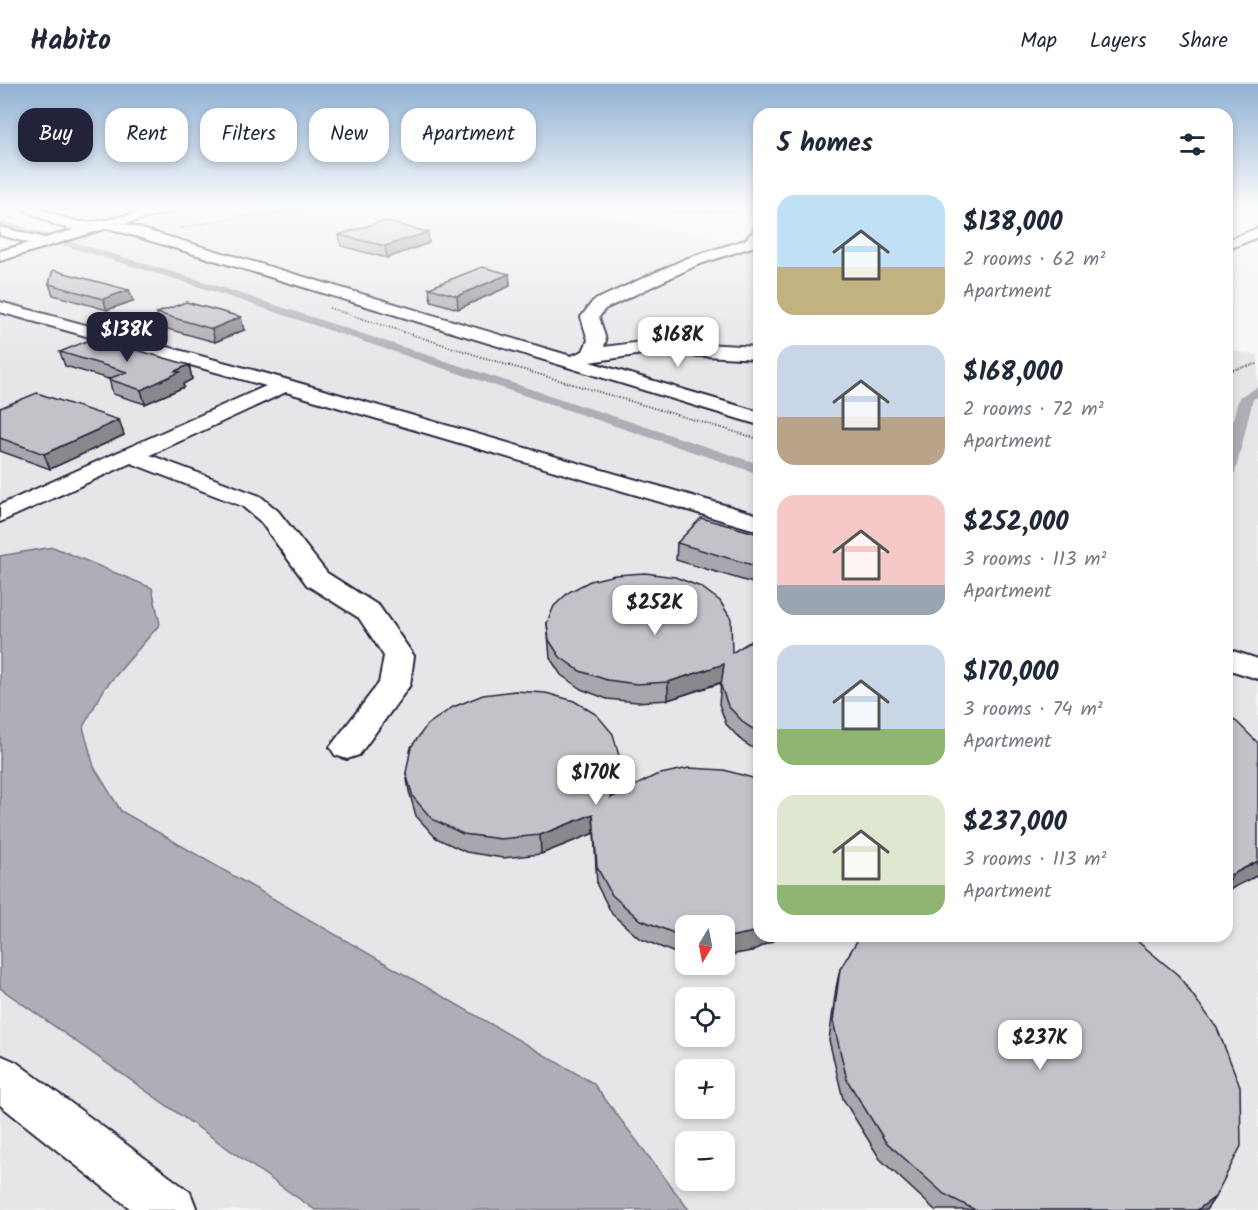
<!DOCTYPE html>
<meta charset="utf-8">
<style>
:root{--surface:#fff;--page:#f6f6f7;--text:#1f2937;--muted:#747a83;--line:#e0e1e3;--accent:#22223b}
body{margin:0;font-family:Kalam,sans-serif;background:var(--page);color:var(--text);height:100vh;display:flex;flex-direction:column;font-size:22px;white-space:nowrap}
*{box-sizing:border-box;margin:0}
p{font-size:20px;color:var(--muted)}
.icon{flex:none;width:33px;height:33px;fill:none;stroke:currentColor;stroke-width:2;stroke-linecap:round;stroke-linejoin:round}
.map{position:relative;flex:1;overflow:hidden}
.details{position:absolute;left:753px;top:24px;width:480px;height:834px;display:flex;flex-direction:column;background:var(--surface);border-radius:18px;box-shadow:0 3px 9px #0003}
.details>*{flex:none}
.top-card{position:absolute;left:18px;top:24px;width:570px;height:54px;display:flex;gap:12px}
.needle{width:39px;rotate:190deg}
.buttons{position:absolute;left:675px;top:831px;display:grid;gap:12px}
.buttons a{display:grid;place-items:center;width:60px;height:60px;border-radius:12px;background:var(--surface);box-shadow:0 3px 9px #0003;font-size:30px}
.price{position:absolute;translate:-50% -51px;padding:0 14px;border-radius:12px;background:#fff;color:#222;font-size:20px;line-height:39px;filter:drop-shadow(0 2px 3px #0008)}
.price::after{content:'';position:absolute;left:50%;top:36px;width:18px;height:14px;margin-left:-9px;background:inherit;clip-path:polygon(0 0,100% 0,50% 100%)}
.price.active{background:var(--accent);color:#fff}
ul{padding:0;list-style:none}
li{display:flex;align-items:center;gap:18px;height:150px;padding:0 24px}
li span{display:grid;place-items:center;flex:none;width:168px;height:120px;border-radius:18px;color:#555}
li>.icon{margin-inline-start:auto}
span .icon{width:72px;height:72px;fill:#fffc;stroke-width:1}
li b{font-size:26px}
h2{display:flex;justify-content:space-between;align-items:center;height:72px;padding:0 24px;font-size:26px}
.pill{padding:0 21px;border-radius:18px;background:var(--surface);box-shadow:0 3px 9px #0003;font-size:21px;line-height:54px}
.pill.active{background:var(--accent);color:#fff}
header{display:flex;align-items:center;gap:36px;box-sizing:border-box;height:84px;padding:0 30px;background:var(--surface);border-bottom:2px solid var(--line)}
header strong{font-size:28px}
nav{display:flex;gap:33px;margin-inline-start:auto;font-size:21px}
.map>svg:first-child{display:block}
.built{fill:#e6e6e9;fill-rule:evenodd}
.water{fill:#aeaeb7;stroke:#767685;stroke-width:1.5}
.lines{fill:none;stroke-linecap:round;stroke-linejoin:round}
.canal{fill:#aeaeb7;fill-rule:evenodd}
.minor-casing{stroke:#22223b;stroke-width:4}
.path{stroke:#22223b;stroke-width:2;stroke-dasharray:1 2;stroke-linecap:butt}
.minor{fill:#fff;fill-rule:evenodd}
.wall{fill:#a7a7ad;stroke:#22223b;stroke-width:1.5}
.shaded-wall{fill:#88888d;stroke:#22223b;stroke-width:1.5}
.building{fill:#c2c2c9;stroke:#22223b;stroke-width:1.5}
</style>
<header>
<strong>Habito</strong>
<nav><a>Map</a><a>Layers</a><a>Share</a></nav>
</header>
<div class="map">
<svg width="1258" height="1126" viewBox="0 0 1258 1126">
<rect width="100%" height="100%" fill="#f6f6f7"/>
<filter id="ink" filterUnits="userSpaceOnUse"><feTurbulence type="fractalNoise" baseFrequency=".0167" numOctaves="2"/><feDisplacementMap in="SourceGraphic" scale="12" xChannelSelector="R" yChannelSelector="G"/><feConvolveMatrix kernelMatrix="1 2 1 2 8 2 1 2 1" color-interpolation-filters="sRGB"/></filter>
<g filter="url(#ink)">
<path class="built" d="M0,123h561l198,42v687h468v-586l31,5v855h-1258v-959l74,-22 -74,-19zM686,842h38v38h-38zM686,914h38v38h-38zM686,986h38v38h-38zM686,1058h38v38h-38z"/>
<polygon class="water" points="53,463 152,504 160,540 105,604 83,643 94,683 121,727 593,999 689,1126 315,1126 0,904 0,472"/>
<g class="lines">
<g class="canal">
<polygon points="0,136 199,196 759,380 759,390 191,200 0,142"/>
<polygon points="1258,303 1258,313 1253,315 1235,389 1227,394 1227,358 1239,313"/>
</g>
<defs>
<g id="minor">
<path d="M20,123c29,-2 41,16 68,15 30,-1 57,-15 88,-15l-2,3 -49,14 446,132 12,-5 5,-11 -7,-23 12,-16 92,-42 60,-19 9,-10 5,-1v13l-4,4 -58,19 -92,44 -6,8 7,23 -2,7 45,-6 110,6v12l-110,-6 -59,9 169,50v13l-651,-197 -108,33v-10l29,-8 -29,-8v-8l45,11 28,-8 -18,-5z"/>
<polygon points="1258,144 1258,153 1227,166 1227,156"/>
<polygon points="0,218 264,289 759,431 759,447 286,308 150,371 260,412 278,427 327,489 379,522 414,572 410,601 359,671 347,675 335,671 330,663 379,599 384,572 359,534 307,501 260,437 242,422 131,379 0,438 0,421 266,302 0,228"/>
<polygon points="1227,565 1258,575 1258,595 1227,585"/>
<polygon points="0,971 16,978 190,1108 197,1126 132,1126 0,1021"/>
</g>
</defs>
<use href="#minor" class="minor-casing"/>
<g class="path">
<polyline points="563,123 685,128 759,127"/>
<polyline points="177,145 238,133 337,123"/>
<polyline points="329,224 504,280 759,355"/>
<polyline points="1227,287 1258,280"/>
</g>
<use href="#minor" class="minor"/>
</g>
<g class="wall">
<polygon points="339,151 429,159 387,174 341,162"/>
<polygon points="509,190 510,202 458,225 431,217 429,204"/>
<polygon points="49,200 133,217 107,226 53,211"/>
<polygon points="157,229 244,246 215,258 160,243"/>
<polygon points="60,268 189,281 192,295 183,300 184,303 145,320 113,310 109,295 65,282"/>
<polygon points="0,324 119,336 124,351 50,385 0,367"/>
<polygon points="759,450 759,501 676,476 677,459"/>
<polygon points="547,539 732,569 759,554 759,668 743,658 726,640 719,620 721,599 668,616 637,618 607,615 581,605 561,591 550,574"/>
<polygon points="1227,632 1258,791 1227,807"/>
<polygon points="406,689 619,691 615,711 759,852 783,852 752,867 724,842 686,842 686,870 675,869 639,854 612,830 597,801 594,749 541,770 503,774 466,768 436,754 416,732 409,707"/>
<polygon points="840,885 1215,1113 1206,1126 935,1126 880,1075 843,1015 829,956 836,904"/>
</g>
<g class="shaded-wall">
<polygon points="428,148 429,159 387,174 385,162"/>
<polygon points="509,190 510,202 458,225 457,212"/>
<polygon points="129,206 133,217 107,226 103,215"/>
<polygon points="241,233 244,246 215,258 212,245"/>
<polygon points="189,281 192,295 183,300 184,303 145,320 141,306 175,287"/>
<polygon points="119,336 124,351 50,385 44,370"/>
<polygon points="724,580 722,598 668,616 668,598"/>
<polygon points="619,672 619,691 611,732 611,714"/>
<polygon points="593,730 594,749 541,770 540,751"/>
<polygon points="1258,777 1258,791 1227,807 1227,802 1233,790"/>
<polygon points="759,846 759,852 783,852 752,867 724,872 724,854"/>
<polygon points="1215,1113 1206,1126 1197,1126"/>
</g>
<g class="building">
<polygon points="383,137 428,148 385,162 339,151"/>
<polygon points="482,183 509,190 457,212 429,204"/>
<polygon points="53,186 129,206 103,215 49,200"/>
<polygon points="186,218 241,233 212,245 157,229"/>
<polygon points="94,254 189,281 175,287 180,288 141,306 108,295 127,288 60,268"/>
<polygon points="37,309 119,336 44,370 0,354 0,324"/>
<polygon points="701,434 759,450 759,483 677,459"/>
<polygon points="645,489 675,493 701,503 720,517 731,535 732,569 754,555 759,554 759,649 745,640 728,622 721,602 724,580 668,598 637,600 607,596 580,587 560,573 549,556 547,539 554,522 569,508 590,497 615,491"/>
<polygon points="515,607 546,609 574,617 597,631 613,650 619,672 611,714 656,691 689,684 724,686 756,695 759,697 759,846 754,848 724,854 724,842 686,842 686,851 676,850 639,835 612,811 597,783 593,730 540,751 501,755 463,750 432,735 413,713 406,689 411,663 427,641 453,623 483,611"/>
<polygon points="1227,632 1237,638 1258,659 1258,777 1233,790 1227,791"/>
<polygon points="860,852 1131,852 1178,891 1217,944 1240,1002 1241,1062 1215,1113 1197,1126 975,1126 944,1110 885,1057 847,996 833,937 840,885"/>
</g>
</g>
<linearGradient id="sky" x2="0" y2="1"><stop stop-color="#91b2d4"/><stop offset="0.44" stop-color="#fbfbfb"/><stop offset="1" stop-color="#fbfbfb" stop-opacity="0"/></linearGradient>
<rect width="1258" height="280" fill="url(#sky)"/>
</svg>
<div class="buttons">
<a><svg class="needle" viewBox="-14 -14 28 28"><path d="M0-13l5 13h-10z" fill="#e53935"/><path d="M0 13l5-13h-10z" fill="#747a83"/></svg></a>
<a><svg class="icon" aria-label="locate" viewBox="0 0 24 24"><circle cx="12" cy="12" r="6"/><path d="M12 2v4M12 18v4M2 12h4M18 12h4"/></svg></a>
<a>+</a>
<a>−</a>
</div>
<b class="price active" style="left:127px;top:279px">$138K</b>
<b class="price" style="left:678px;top:284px">$168K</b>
<b class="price" style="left:655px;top:552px">$252K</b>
<b class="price" style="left:596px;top:722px">$170K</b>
<b class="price" style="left:1040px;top:987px">$237K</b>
<div class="top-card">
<a class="pill active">Buy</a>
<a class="pill">Rent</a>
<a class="pill">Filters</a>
<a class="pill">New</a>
<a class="pill">Apartment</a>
</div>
<section class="details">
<h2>5 homes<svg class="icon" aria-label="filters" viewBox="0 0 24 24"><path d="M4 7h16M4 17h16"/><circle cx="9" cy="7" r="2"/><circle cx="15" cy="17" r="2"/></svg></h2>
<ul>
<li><span style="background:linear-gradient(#bfe0f5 60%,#c2b280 0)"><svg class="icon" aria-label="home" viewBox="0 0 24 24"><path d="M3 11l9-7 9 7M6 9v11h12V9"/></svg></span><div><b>$138,000</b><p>2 rooms · 62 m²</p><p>Apartment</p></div></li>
<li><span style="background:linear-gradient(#c9d6e8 60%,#b9a48a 0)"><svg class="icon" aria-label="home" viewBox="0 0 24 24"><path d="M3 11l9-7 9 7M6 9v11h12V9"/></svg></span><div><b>$168,000</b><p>2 rooms · 72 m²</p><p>Apartment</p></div></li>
<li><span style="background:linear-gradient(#f6c9c9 75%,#9aa5b1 0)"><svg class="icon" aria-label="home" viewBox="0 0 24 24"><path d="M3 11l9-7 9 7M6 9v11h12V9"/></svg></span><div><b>$252,000</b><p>3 rooms · 113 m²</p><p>Apartment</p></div></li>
<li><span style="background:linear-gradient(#c9d6e8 70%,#8fb573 0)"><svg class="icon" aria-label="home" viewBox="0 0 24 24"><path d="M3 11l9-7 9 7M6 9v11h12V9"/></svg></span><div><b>$170,000</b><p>3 rooms · 74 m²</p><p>Apartment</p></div></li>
<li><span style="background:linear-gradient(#dfe7d0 75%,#8fb573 0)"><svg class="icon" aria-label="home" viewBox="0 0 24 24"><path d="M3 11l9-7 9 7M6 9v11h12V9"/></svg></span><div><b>$237,000</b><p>3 rooms · 113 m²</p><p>Apartment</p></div></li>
</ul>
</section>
</div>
